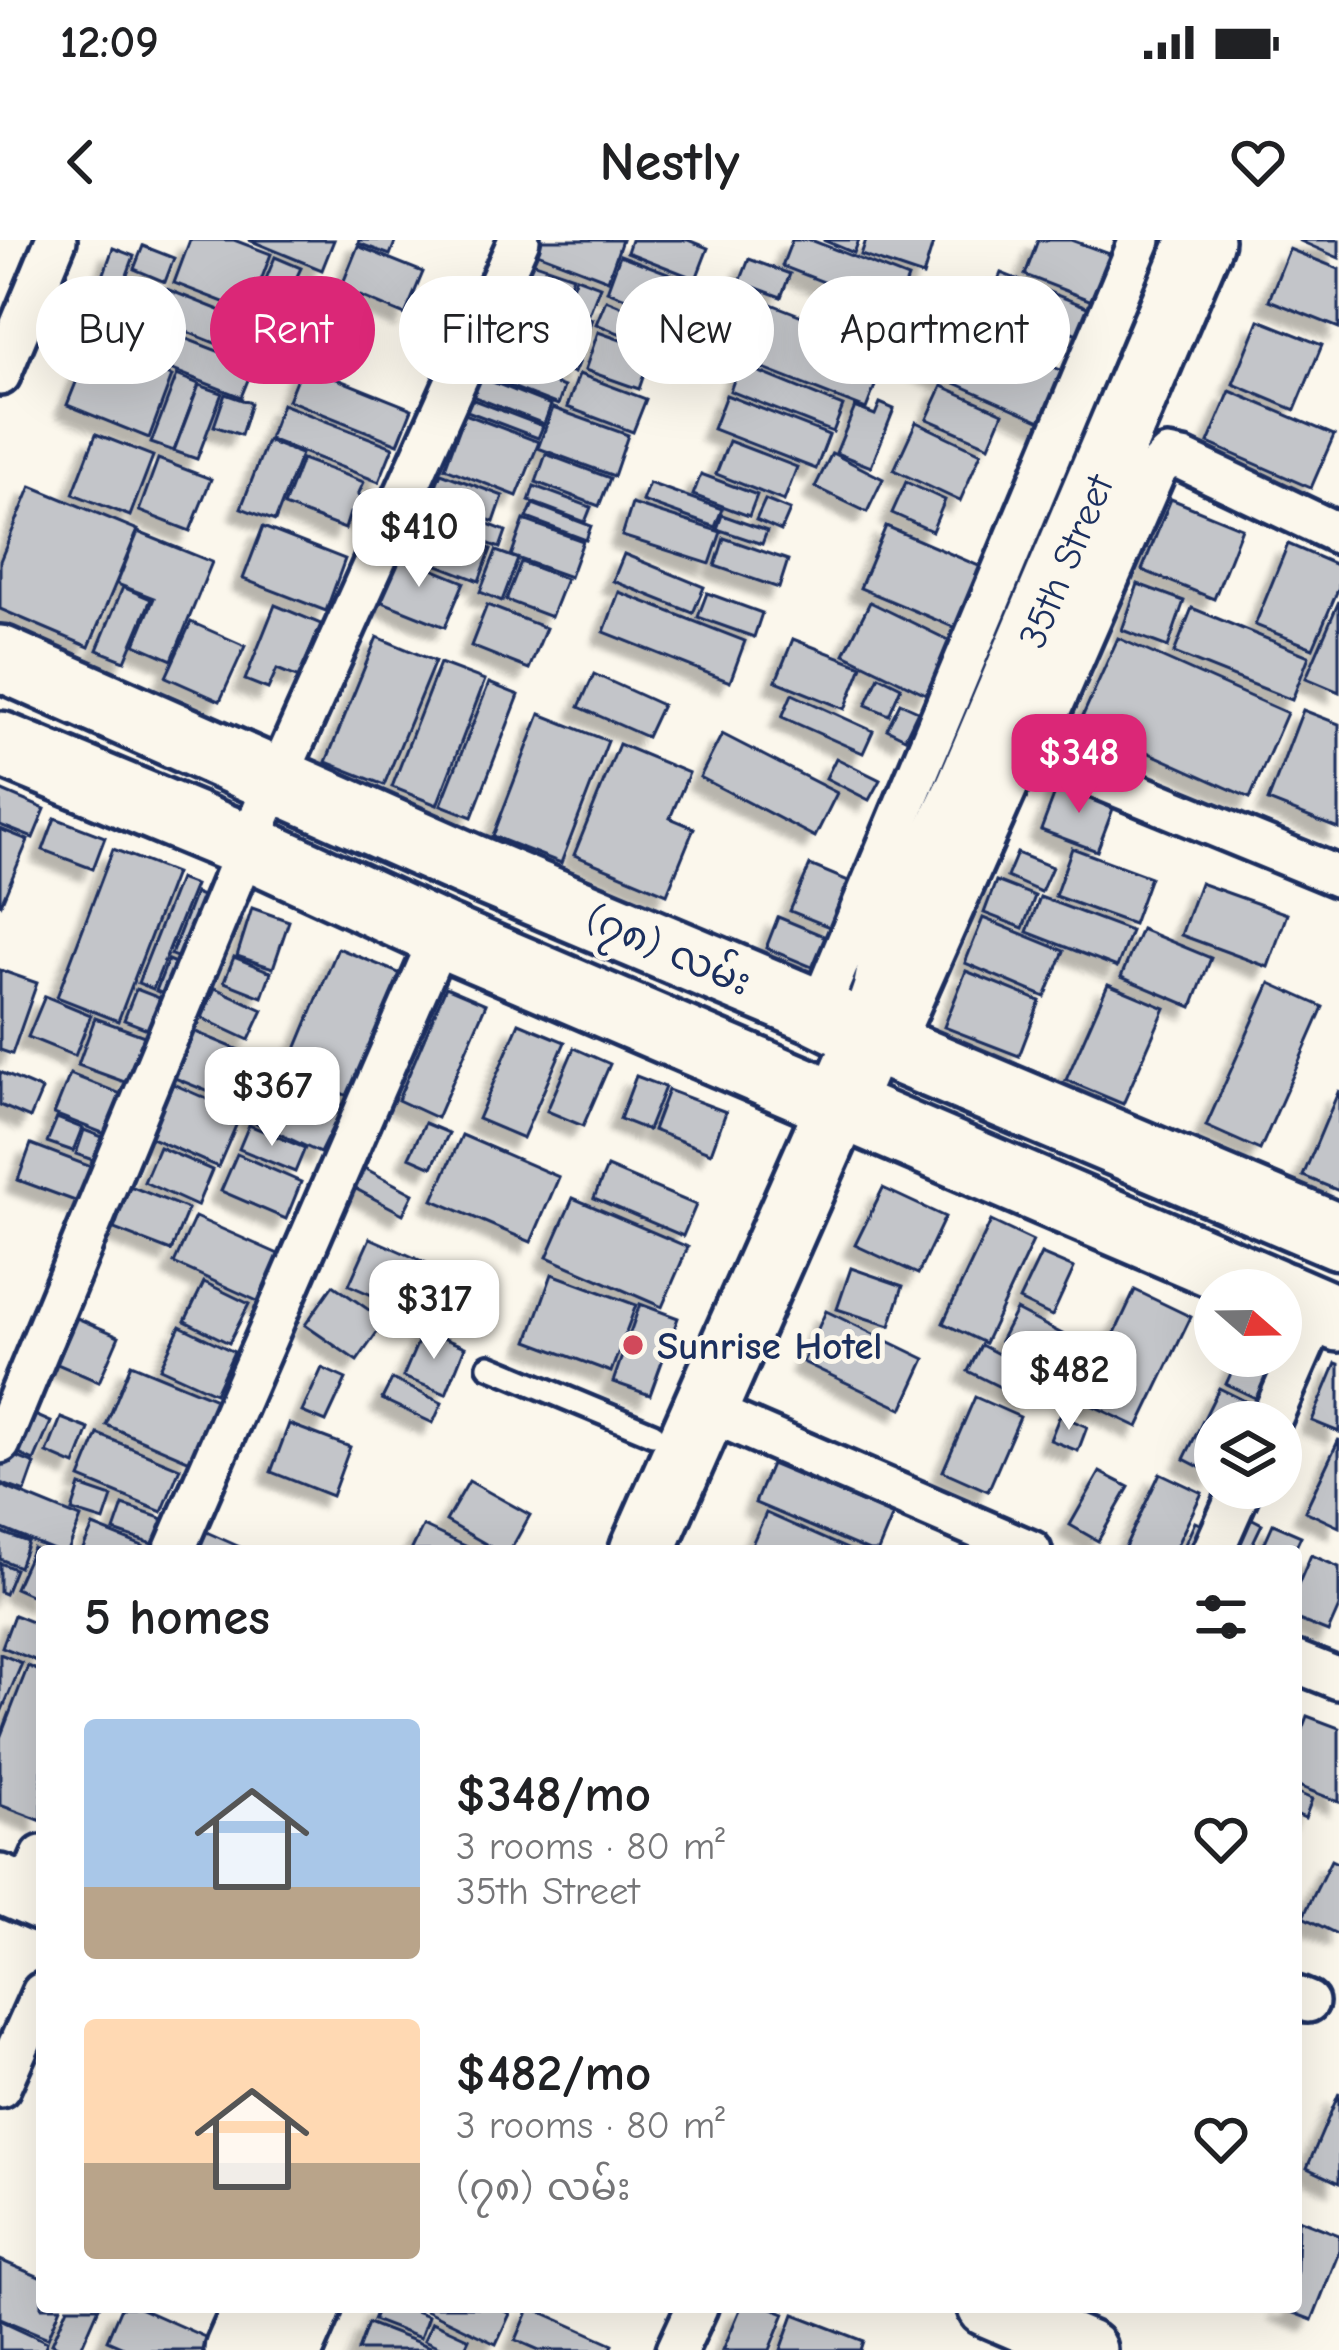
<!DOCTYPE html>
<meta charset="utf-8">
<style>
:root{--surface:#fff;--page:#f6f6f6;--text:#202124;--muted:#757577;--accent:#db2777}
body{margin:0;font-family:"Comic Neue","Noto Sans Myanmar",sans-serif;background:var(--page);color:var(--text);height:100vh;display:flex;flex-direction:column;font-size:45px;white-space:nowrap}
*{box-sizing:border-box;margin:0}
p{font-size:39px;color:var(--muted)}
.icon{flex:none;width:66px;height:66px;fill:none;stroke:currentColor;stroke-width:2;stroke-linecap:round;stroke-linejoin:round}
.map{position:relative;flex:1;overflow:hidden}
.details{position:absolute;left:36px;top:1305px;width:1266px;height:768px;display:flex;flex-direction:column;background:var(--surface);border-radius:12px;box-shadow:0 12px 48px #0002}
.details>*{flex:none}
.guide{position:absolute;left:36px;top:36px;width:1269px;height:108px;display:flex;gap:24px}
.needle{width:78px;rotate:110deg}
.controls{position:absolute;left:1194px;top:1029px;display:grid;gap:24px}
.controls a{display:grid;place-items:center;width:108px;height:108px;border-radius:50%;background:var(--surface);box-shadow:0 12px 48px #0002;font-size:60px}
.price{position:absolute;translate:-50% -102px;padding:0 27px;border-radius:24px;background:#fff;color:#222;font-size:39px;line-height:78px;filter:drop-shadow(0 3px 6px #0008)}
.price::after{content:'';position:absolute;left:50%;top:72px;width:36px;height:27px;margin-left:-18px;background:inherit;clip-path:polygon(0 0,100% 0,50% 100%)}
.price.current{background:var(--accent);color:#fff}
ul{padding:0;list-style:none}
li{display:flex;align-items:center;gap:36px;height:300px;padding:0 48px}
li span{display:grid;place-items:center;flex:none;width:336px;height:240px;border-radius:12px;color:#555}
li>.icon{margin-inline-start:auto}
span .icon{width:144px;height:144px;fill:#fffc;stroke-width:1}
li b{font-size:51px}
h2{display:flex;justify-content:space-between;align-items:center;height:144px;padding:0 48px;font-size:51px}
.pill{padding:0 42px;border-radius:54px;background:var(--surface);box-shadow:0 12px 48px #0002;font-size:42px;line-height:108px}
.pill.current{background:var(--accent);color:#fff}
.status{display:flex;justify-content:space-between;align-items:center;height:84px;padding:0 60px;background:var(--surface);direction:ltr}
.status svg{height:33px;fill:currentColor}
header{display:flex;justify-content:space-between;align-items:center;height:156px;padding:0 48px;background:var(--surface);font-size:54px;font-weight:800}
.map>svg:first-child{display:block}
.building{fill:#c3c5c9;stroke:#1b2f5e;stroke-width:3;filter:url(#shadow)}
.lines{fill:none;stroke-linecap:round;stroke-linejoin:round}
.lane-casing{stroke:#1b2f5e;stroke-width:30}
.street-casing{stroke:#1b2f5e;stroke-width:48}
.secondary-casing{stroke:#1b2f5e;stroke-width:66}
.primary-casing{stroke:#1b2f5e;stroke-width:72}
.lane{stroke:#fbf7ec;stroke-width:21}
.street{stroke:#fbf7ec;stroke-width:39}
.secondary{stroke:#fbf7ec;stroke-width:57}
.primary{stroke:#fbf7ec;stroke-width:63}
.poi-dot{fill:#d1495b;stroke:#fbf7ec;stroke-width:4.5}
.labels{text-anchor:middle;stroke-width:10;stroke-linejoin:round;paint-order:stroke}
.street-label{font-size:39px;fill:#1b2f5e;stroke:#fbf7ec}
.poi-label{font-size:39px;font-weight:bold;fill:#1b2f5e;stroke:#fbf7ec;text-anchor:start}
</style>
<div class="status"><b>12:09</b><svg viewBox="0 0 49 12"><path d="M0 12V9h3v3zM5 12V6h3v6zM10 12V3h3v9zM15 12V0h3v12zM26 1h20v11H26zM47 4h2v5h-2z"/></svg></div>
<header><svg class="icon" aria-label="back" viewBox="0 0 24 24"><path d="M15 5l-7 7 7 7"/></svg>Nestly<svg class="icon" aria-label="heart" viewBox="0 0 24 24"><path d="M12 20l-8-8c-3-5 5-10 8-4 3-6 11-1 8 4z"/></svg></header>
<div class="map">
<svg width="1339" height="2110" viewBox="0 0 1339 2110">
<defs>
<filter id="shadow"><feDropShadow dx="-11" dy="11" stdDeviation="3" flood-color="#0004"/></filter>
</defs>
<rect width="100%" height="100%" fill="#fbf7ec"/>
<filter id="ink" filterUnits="userSpaceOnUse"><feTurbulence type="fractalNoise" baseFrequency=".00833" numOctaves="2"/><feDisplacementMap in="SourceGraphic" scale="24" xChannelSelector="R" yChannelSelector="G"/><feConvolveMatrix kernelMatrix="1 2 1 2 8 2 1 2 1" color-interpolation-filters="sRGB"/></filter>
<g filter="url(#ink)">
<g class="building">
<polygon points="190,0 234,0 271,14 249,72 174,43"/>
<polygon points="249,0 334,0 322,30"/>
<polygon points="359,0 396,0 390,15 358,3"/>
<polygon points="542,0 622,0 608,40 537,13"/>
<polygon points="631,0 688,0 708,8 696,39 627,12"/>
<polygon points="792,0 811,0 908,38 896,70 782,26"/>
<polygon points="823,0 859,0 854,13"/>
<polygon points="866,0 934,0 923,36 861,15"/>
<polygon points="1038,0 1071,0 1115,16 1097,63 1025,35"/>
<polygon points="1298,0 1339,0 1339,18"/>
<polygon points="143,6 174,18 165,42 134,29"/>
<polygon points="358,6 423,32 405,75 341,48"/>
<polygon points="113,8 134,16 123,46 102,39"/>
<polygon points="1289,9 1339,29 1339,88 1269,60"/>
<polygon points="620,15 694,43 681,79 607,51"/>
<polygon points="275,17 301,28 291,49 320,61 306,95 252,73"/>
<polygon points="749,19 790,34 781,57 740,42"/>
<polygon points="532,22 573,36 562,64 522,49"/>
<polygon points="1001,33 1095,70 1085,97 990,60"/>
<polygon points="576,37 600,46 589,74 565,65"/>
<polygon points="144,40 267,89 255,119 132,70"/>
<polygon points="733,49 889,110 866,169 710,108"/>
<polygon points="522,53 592,79 581,108 511,82"/>
<polygon points="606,60 675,88 666,112 596,84"/>
<polygon points="117,72 254,125 241,157 104,103"/>
<polygon points="933,75 1072,135 1050,185 912,124"/>
<polygon points="1259,80 1322,105 1295,170 1233,144"/>
<polygon points="505,82 583,111 574,133 497,103"/>
<polygon points="598,92 652,111 639,149 585,130"/>
<polygon points="91,105 172,136 149,198 67,165"/>
<polygon points="499,107 559,129 554,142 494,119"/>
<polygon points="491,119 564,147 558,165 484,136"/>
<polygon points="740,124 843,166 833,192 730,151"/>
<polygon points="302,125 412,169 398,204 288,160"/>
<polygon points="579,134 646,159 633,192 567,167"/>
<polygon points="177,135 199,144 174,211 151,203"/>
<polygon points="480,137 551,165 544,184 472,156"/>
<polygon points="199,145 222,153 197,219 174,211"/>
<polygon points="942,146 1003,173 989,206 927,179"/>
<polygon points="1230,151 1334,195 1311,248 1208,203"/>
<polygon points="225,154 251,163 241,195 214,186"/>
<polygon points="726,155 829,195 816,229 713,189"/>
<polygon points="471,159 543,186 538,198 467,171"/>
<polygon points="880,163 894,169 871,227 836,213 855,167 875,175"/>
<polygon points="282,164 393,207 379,242 269,199"/>
<polygon points="553,168 628,195 614,236 538,208"/>
<polygon points="465,174 539,202 517,256 445,228"/>
<polygon points="916,182 981,213 960,261 894,230"/>
<polygon points="96,194 153,216 130,276 73,254"/>
<polygon points="267,201 301,214 275,281 241,268"/>
<polygon points="729,201 797,227 784,261 716,234"/>
<polygon points="832,213 883,239 867,272 815,247"/>
<polygon points="546,214 610,238 599,266 536,242"/>
<polygon points="158,219 211,239 190,291 139,271"/>
<polygon points="302,219 364,242 358,255 375,261 368,279 350,273 345,289 284,266"/>
<polygon points="441,233 503,256 494,282 431,258"/>
<polygon points="701,234 757,255 749,276 693,255"/>
<polygon points="906,242 945,260 932,291 892,273"/>
<polygon points="649,243 722,269 715,287 642,261"/>
<polygon points="31,246 138,290 89,407 0,369 0,321"/>
<polygon points="534,246 591,267 585,282 529,261"/>
<polygon points="1171,259 1242,288 1214,359 1142,330"/>
<polygon points="765,260 790,270 781,291 756,280"/>
<polygon points="430,261 506,291 500,308 423,279"/>
<polygon points="533,264 591,286 586,300 527,278"/>
<polygon points="632,264 721,292 710,324 622,296"/>
<polygon points="722,275 767,291 762,304 717,289"/>
<polygon points="524,280 583,301 570,337 511,316"/>
<polygon points="429,285 491,309 479,341 417,317"/>
<polygon points="886,286 986,329 960,390 860,348"/>
<polygon points="263,287 345,319 326,371 243,339"/>
<polygon points="138,292 212,322 172,420 135,404 154,358 117,344"/>
<polygon points="724,298 788,320 779,348 715,326"/>
<polygon points="1288,304 1339,326 1339,347 1313,408 1255,385"/>
<polygon points="496,311 518,319 502,361 480,352"/>
<polygon points="393,313 464,342 445,387 375,359"/>
<polygon points="624,314 704,347 693,373 613,341"/>
<polygon points="521,322 566,339 551,377 506,360"/>
<polygon points="1138,344 1184,361 1168,407 1122,390"/>
<polygon points="123,347 151,359 125,421 97,410"/>
<polygon points="619,352 745,401 730,442 604,392"/>
<polygon points="707,353 762,373 754,397 698,377"/>
<polygon points="1339,361 1339,452 1306,438"/>
<polygon points="870,362 952,402 926,454 844,414"/>
<polygon points="275,365 321,384 299,438 277,429 268,449 245,440"/>
<polygon points="487,365 546,388 529,429 471,406"/>
<polygon points="1192,368 1309,416 1292,460 1174,413"/>
<polygon points="191,382 245,406 220,461 166,437"/>
<polygon points="377,397 435,421 384,545 326,522"/>
<polygon points="1118,398 1287,473 1250,558 1080,482"/>
<polygon points="793,399 862,426 845,469 776,441"/>
<polygon points="440,423 485,440 437,565 392,547"/>
<polygon points="594,434 662,465 647,497 579,467"/>
<polygon points="879,436 901,447 889,475 866,465"/>
<polygon points="489,443 519,455 472,577 441,565"/>
<polygon points="792,454 873,491 863,513 782,477"/>
<polygon points="900,463 918,471 905,498 887,489"/>
<polygon points="1303,470 1339,484 1339,589 1268,561"/>
<polygon points="540,474 608,501 561,623 493,596"/>
<polygon points="722,494 837,553 815,597 700,537"/>
<polygon points="619,504 689,533 670,578 694,588 667,654 574,615"/>
<polygon points="836,518 880,540 869,560 826,538"/>
<polygon points="1060,540 1116,561 1097,611 1041,590"/>
<polygon points="0,550 45,569 33,598 0,585"/>
<polygon points="55,578 105,597 93,629 43,610"/>
<polygon points="0,589 28,600 1,664 0,663"/>
<polygon points="1072,608 1150,637 1133,684 1055,656"/>
<polygon points="113,609 175,633 118,781 57,757"/>
<polygon points="1017,613 1052,627 1041,652 1007,637"/>
<polygon points="810,625 851,642 832,688 790,671"/>
<polygon points="179,639 195,645 153,749 138,743"/>
<polygon points="996,641 1035,656 1023,688 984,673"/>
<polygon points="1200,643 1287,674 1268,727 1181,695"/>
<polygon points="195,653 219,663 195,724 171,715"/>
<polygon points="1040,657 1131,691 1117,727 1027,692"/>
<polygon points="252,668 289,681 273,728 237,716"/>
<polygon points="778,677 831,699 819,730 766,708"/>
<polygon points="983,678 1064,711 1045,757 965,723"/>
<polygon points="1141,689 1211,718 1192,767 1121,737"/>
<polygon points="338,708 411,738 360,861 287,831"/>
<polygon points="234,717 271,732 262,757 224,742"/>
<polygon points="168,720 191,730 178,760 156,751"/>
<polygon points="0,730 37,743 12,814 0,810"/>
<polygon points="966,731 1040,761 1019,816 944,787"/>
<polygon points="1270,743 1323,767 1260,910 1206,886"/>
<polygon points="1108,744 1165,768 1123,864 1066,840"/>
<polygon points="446,747 486,764 437,878 398,860"/>
<polygon points="215,748 263,770 249,800 202,778"/>
<polygon points="136,749 175,764 163,795 124,780"/>
<polygon points="45,756 91,775 75,816 28,797"/>
<polygon points="95,778 147,797 130,844 78,825"/>
<polygon points="519,783 565,802 523,898 478,879"/>
<polygon points="191,790 270,823 251,869 172,837"/>
<polygon points="574,808 610,824 583,886 547,871"/>
<polygon points="0,832 42,850 30,878 0,865"/>
<polygon points="272,833 343,866 320,913 250,880"/>
<polygon points="70,834 134,859 118,899 54,874"/>
<polygon points="636,836 665,847 648,890 620,879"/>
<polygon points="173,844 241,874 218,927 149,897"/>
<polygon points="668,850 726,872 711,913 653,890"/>
<polygon points="1339,850 1339,951 1303,936"/>
<polygon points="57,878 82,888 73,911 47,902"/>
<polygon points="425,883 449,893 432,927 409,917"/>
<polygon points="249,885 305,908 295,932 239,909"/>
<polygon points="84,890 113,901 104,924 76,914"/>
<polygon points="462,895 559,937 531,1002 433,960"/>
<polygon points="31,904 102,931 89,966 18,940"/>
<polygon points="159,907 212,930 197,966 144,942"/>
<polygon points="237,914 301,942 286,979 221,951"/>
<polygon points="355,923 413,954 403,974 345,943"/>
<polygon points="607,927 696,965 683,996 594,958"/>
<polygon points="130,946 188,969 171,1011 114,989"/>
<polygon points="883,948 945,977 918,1034 855,1005"/>
<polygon points="573,958 688,1007 662,1067 547,1017"/>
<polygon points="195,977 285,1017 264,1064 174,1023"/>
<polygon points="991,981 1033,1001 985,1103 943,1083"/>
<polygon points="370,998 449,1033 429,1080 349,1045"/>
<polygon points="1041,1014 1074,1028 1052,1076 1019,1060"/>
<polygon points="851,1028 903,1046 890,1086 837,1069"/>
<polygon points="552,1034 636,1065 611,1132 528,1101"/>
<polygon points="204,1042 249,1064 229,1103 185,1081"/>
<polygon points="333,1045 385,1081 357,1121 305,1085"/>
<polygon points="1135,1050 1191,1077 1138,1187 1083,1161"/>
<polygon points="640,1064 678,1078 650,1155 613,1142"/>
<polygon points="1016,1070 1064,1095 1049,1125 1000,1101"/>
<polygon points="826,1071 925,1119 902,1169 803,1122"/>
<polygon points="77,1078 119,1096 99,1142 57,1124"/>
<polygon points="180,1086 234,1112 215,1153 160,1128"/>
<polygon points="423,1090 465,1107 446,1154 403,1137"/>
<polygon points="981,1105 1039,1135 1026,1160 968,1131"/>
<polygon points="1239,1116 1268,1116 1285,1124 1266,1163 1226,1144"/>
<polygon points="1336,1123 1339,1124 1339,1192 1312,1181"/>
<polygon points="131,1124 216,1159 190,1221 106,1185"/>
<polygon points="322,1128 346,1139 326,1182 302,1172"/>
<polygon points="392,1139 442,1163 433,1183 382,1159"/>
<polygon points="1219,1148 1267,1172 1262,1182 1215,1182 1215,1235 1184,1219"/>
<polygon points="975,1157 1020,1177 988,1251 943,1231"/>
<polygon points="28,1172 51,1182 34,1221 11,1210"/>
<polygon points="1060,1175 1087,1187 1078,1211 1050,1200"/>
<polygon points="61,1178 89,1189 75,1225 47,1213"/>
<polygon points="289,1184 350,1207 332,1256 271,1232"/>
<polygon points="98,1194 180,1228 162,1272 80,1238"/>
<polygon points="1339,1199 1339,1287 1305,1271"/>
<polygon points="0,1210 35,1224 25,1252 0,1243"/>
<polygon points="771,1224 893,1275 878,1311 869,1311 755,1263"/>
<polygon points="1100,1232 1129,1247 1098,1301 1070,1285"/>
<polygon points="1160,1233 1202,1253 1174,1311 1123,1311"/>
<polygon points="469,1241 530,1275 510,1311 498,1311 446,1281"/>
<polygon points="0,1245 81,1278 68,1311 56,1311 0,1288"/>
<polygon points="80,1246 112,1257 104,1281 72,1271"/>
<polygon points="123,1265 172,1282 164,1308 114,1291"/>
<polygon points="766,1273 852,1311 749,1311"/>
<polygon points="1243,1274 1262,1284 1249,1311 1224,1311"/>
<polygon points="1195,1282 1215,1291 1206,1311 1182,1311"/>
<polygon points="1273,1284 1301,1296 1294,1311 1261,1311"/>
<polygon points="93,1286 143,1306 141,1311 82,1311"/>
<polygon points="193,1286 249,1311 183,1311"/>
<polygon points="423,1286 476,1311 411,1311"/>
<polygon points="0,1292 28,1302 19,1327 0,1319"/>
<polygon points="33,1308 42,1312 42,1360 15,1348"/>
<polygon points="1311,1315 1339,1327 1339,1367 1328,1392 1296,1379 1296,1350"/>
<polygon points="0,1323 15,1329 5,1354 0,1352"/>
<polygon points="14,1375 42,1386 42,1423 2,1407"/>
<polygon points="0,1414 22,1423 0,1475"/>
<polygon points="28,1426 42,1432 42,1581 0,1565 0,1498"/>
<polygon points="1307,1476 1339,1488 1339,1562 1296,1545 1296,1505"/>
<polygon points="1296,1552 1312,1559 1305,1578 1296,1574"/>
<polygon points="1331,1620 1339,1624 1339,1695 1303,1677"/>
<polygon points="1339,1853 1339,1943 1307,1928"/>
<polygon points="1298,1979 1339,1995 1339,2012 1312,2080 1278,2067 1296,2067"/>
<polygon points="0,2020 42,2038 42,2067 61,2067 48,2098 0,2078"/>
<polygon points="68,2067 99,2067 80,2110 65,2110 52,2103"/>
<polygon points="121,2067 137,2067 207,2098 202,2110 130,2110 107,2100"/>
<polygon points="378,2067 405,2067 428,2076 420,2098 373,2080"/>
<polygon points="419,2067 495,2067 510,2074 496,2104"/>
<polygon points="530,2067 613,2104 611,2110 539,2110 516,2100"/>
<polygon points="741,2067 770,2067 785,2073 770,2110 723,2110"/>
<polygon points="794,2074 864,2101 861,2110 781,2110"/>
<polygon points="0,2080 47,2102 44,2110 0,2110"/>
<polygon points="432,2082 469,2099 464,2110 446,2110 424,2100"/>
<polygon points="368,2083 435,2109 435,2110 358,2110"/>
</g>
<g class="lines">
<defs>
<polyline id="lane" points="489,1126 653,1194"/>
<g id="street">
<polyline points="0,135 56,0"/>
<polyline points="1339,294 1183,220 1168,217 1156,230 1050,472 1031,493 1066,525 1339,637"/>
<polyline points="818,772 1140,0"/>
<polyline points="897,795 1031,493"/>
<polyline points="703,1169 1031,1311"/>
<polyline points="1270,1182 1319,1070"/>
<polyline points="0,1203 247,606 519,0"/>
<polyline points="174,1311 441,695"/>
<polyline points="1213,1311 1241,1248"/>
<polyline points="1296,1422 1339,1439"/>
<polyline points="25,1655 42,1616"/>
<polyline points="1296,1757 1308,1762"/>
<polyline points="0,1847 42,1753"/>
<polyline points="677,2110 697,2067"/>
</g>
<g id="secondary">
<polyline points="0,1644 42,1662"/>
<polyline points="987,2067 1087,2110"/>
</g>
<g id="primary">
<polyline points="0,418 468,625 818,772 891,808 1339,997"/>
<polyline points="0,504 247,606 441,695 1272,1050"/>
<polyline points="1281,1054 1339,1079"/>
<polyline points="642,1311 870,795 885,751 894,706 968,549 1201,0"/>
<polyline points="237,2110 256,2067"/>
<polyline points="290,2110 309,2067"/>
</g>
</defs>
<use href="#lane" class="lane-casing"/>
<use href="#street" class="street-casing"/>
<use href="#secondary" class="secondary-casing"/>
<use href="#primary" class="primary-casing"/>
<use href="#lane" class="lane"/>
<use href="#street" class="street"/>
<use href="#secondary" class="secondary"/>
<use href="#primary" class="primary"/>
</g>
</g>
<circle class="poi-dot" cx="633" cy="1105" r="12"/>
<g class="labels">
<g class="street-label">
<text transform="translate(1065 321) rotate(-67)" y="14">35th Street</text>
<text transform="translate(669 709) rotate(23)" y="14">(၇၈) လမ်း</text>
</g>
<g class="poi-label">
<text x="657" y="1119">Sunrise Hotel</text>
</g>
</g>
</svg>
<div class="controls">
<a><svg class="needle" viewBox="-14 -14 28 28"><path d="M0-13l5 13h-10z" fill="#e53935"/><path d="M0 13l5-13h-10z" fill="#757577"/></svg></a>
<a><svg class="icon" aria-label="layers" viewBox="0 0 24 24"><path d="M12 4l9 5-9 5-9-5zM3 14l9 5 9-5"/></svg></a>
</div>
<b class="price" style="left:419px;top:350px">$410</b>
<b class="price current" style="left:1079px;top:576px">$348</b>
<b class="price" style="left:272px;top:909px">$367</b>
<b class="price" style="left:434px;top:1122px">$317</b>
<b class="price" style="left:1069px;top:1193px">$482</b>
<div class="guide">
<a class="pill">Buy</a>
<a class="pill current">Rent</a>
<a class="pill">Filters</a>
<a class="pill">New</a>
<a class="pill">Apartment</a>
</div>
<section class="details">
<h2>5 homes<svg class="icon" aria-label="filters" viewBox="0 0 24 24"><path d="M4 7h16M4 17h16"/><circle cx="9" cy="7" r="2"/><circle cx="15" cy="17" r="2"/></svg></h2>
<ul>
<li><span style="background:linear-gradient(#a9c7e8 70%,#b9a48a 0)"><svg class="icon" aria-label="home" viewBox="0 0 24 24"><path d="M3 11l9-7 9 7M6 9v11h12V9"/></svg></span><div><b>$348/mo</b><p>3 rooms · 80 m²</p><p>35th Street</p></div><svg class="icon" aria-label="heart" viewBox="0 0 24 24"><path d="M12 20l-8-8c-3-5 5-10 8-4 3-6 11-1 8 4z"/></svg></li>
<li><span style="background:linear-gradient(#ffd9b3 60%,#b9a48a 0)"><svg class="icon" aria-label="home" viewBox="0 0 24 24"><path d="M3 11l9-7 9 7M6 9v11h12V9"/></svg></span><div><b>$482/mo</b><p>3 rooms · 80 m²</p><p>(၇၈) လမ်း</p></div><svg class="icon" aria-label="heart" viewBox="0 0 24 24"><path d="M12 20l-8-8c-3-5 5-10 8-4 3-6 11-1 8 4z"/></svg></li>
</ul>
</section>
</div>
